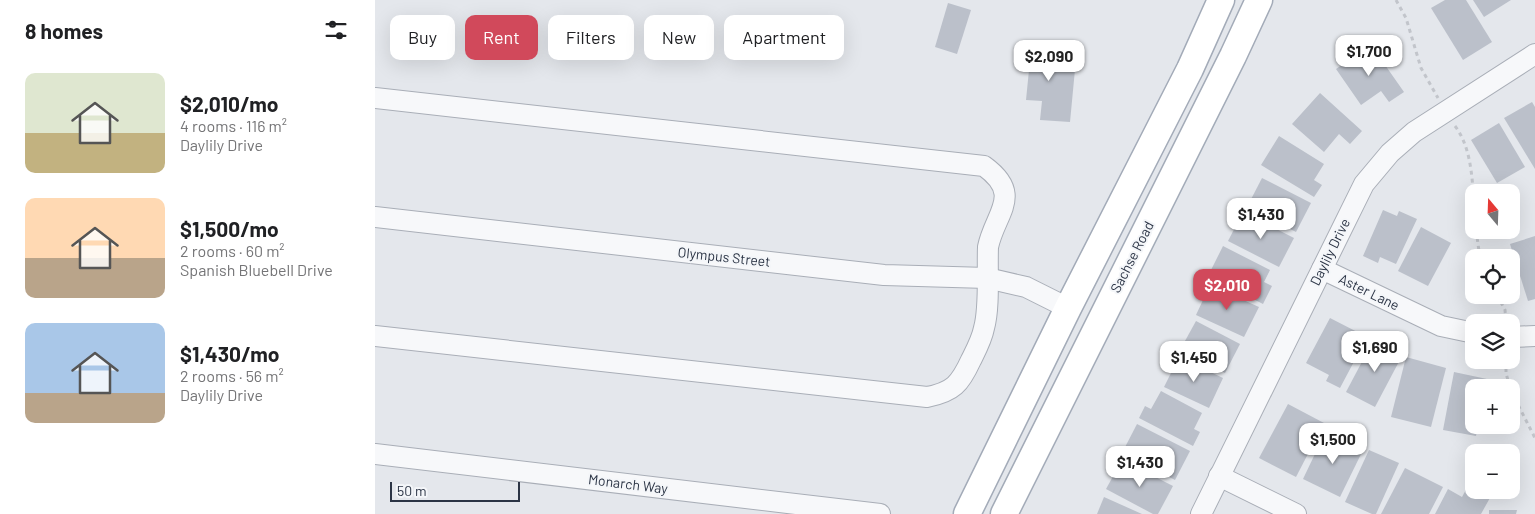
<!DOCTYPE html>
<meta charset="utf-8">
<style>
:root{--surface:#fff;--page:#f2f2f2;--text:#202124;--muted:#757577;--accent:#d1495b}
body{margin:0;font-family:Barlow,sans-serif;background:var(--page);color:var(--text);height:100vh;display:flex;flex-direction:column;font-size:19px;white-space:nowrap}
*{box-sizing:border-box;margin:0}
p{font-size:16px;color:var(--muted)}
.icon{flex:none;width:28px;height:28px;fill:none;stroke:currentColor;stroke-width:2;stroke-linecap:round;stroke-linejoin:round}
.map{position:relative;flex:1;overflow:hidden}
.drawer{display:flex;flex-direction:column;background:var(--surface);width:375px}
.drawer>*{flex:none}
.top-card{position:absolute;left:15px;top:15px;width:475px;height:45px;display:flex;gap:10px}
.needle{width:32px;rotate:341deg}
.fabs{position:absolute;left:1090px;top:184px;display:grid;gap:10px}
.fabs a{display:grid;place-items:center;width:55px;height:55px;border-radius:10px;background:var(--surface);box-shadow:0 5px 20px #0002;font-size:25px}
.scale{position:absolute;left:15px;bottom:12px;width:130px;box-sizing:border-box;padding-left:5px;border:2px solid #2b3445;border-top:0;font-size:14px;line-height:18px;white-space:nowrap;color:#2b3445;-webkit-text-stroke:4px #f4f6f9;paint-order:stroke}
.price{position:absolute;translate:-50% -42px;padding:0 11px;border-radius:10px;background:#fff;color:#222;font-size:16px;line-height:32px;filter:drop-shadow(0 1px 2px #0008)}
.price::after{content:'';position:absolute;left:50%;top:30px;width:15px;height:11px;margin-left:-8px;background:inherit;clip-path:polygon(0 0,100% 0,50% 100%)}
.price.selected{background:var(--accent);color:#fff}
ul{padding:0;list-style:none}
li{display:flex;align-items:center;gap:15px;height:125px;padding:0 25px}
li span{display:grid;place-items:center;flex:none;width:140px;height:100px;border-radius:10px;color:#555}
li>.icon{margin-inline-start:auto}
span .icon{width:60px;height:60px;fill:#fffc;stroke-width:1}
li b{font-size:21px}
h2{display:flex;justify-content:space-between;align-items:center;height:60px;padding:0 25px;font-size:21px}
.pill{padding:0 18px;border-radius:10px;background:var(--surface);box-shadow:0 5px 20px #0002;font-size:18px;line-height:45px}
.pill.selected{background:var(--accent);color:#fff}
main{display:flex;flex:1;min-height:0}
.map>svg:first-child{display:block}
.building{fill:#bbc0ca}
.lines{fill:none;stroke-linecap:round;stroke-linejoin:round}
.minor-casing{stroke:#a9aeb7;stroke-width:22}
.major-casing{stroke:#a3abb8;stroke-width:29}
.path{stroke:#c2c5cb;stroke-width:3;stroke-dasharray:4 4;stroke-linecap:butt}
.minor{stroke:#f7f8fa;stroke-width:20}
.major{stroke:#fff;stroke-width:26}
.labels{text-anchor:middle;stroke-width:4;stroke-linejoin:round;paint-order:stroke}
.street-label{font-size:14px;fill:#2b3445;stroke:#f4f6f9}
</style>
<main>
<section class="drawer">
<h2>8 homes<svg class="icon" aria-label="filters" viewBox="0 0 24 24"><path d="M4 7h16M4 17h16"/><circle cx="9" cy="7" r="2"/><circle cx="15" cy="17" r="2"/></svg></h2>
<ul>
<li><span style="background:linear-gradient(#dfe7d0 60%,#c2b280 0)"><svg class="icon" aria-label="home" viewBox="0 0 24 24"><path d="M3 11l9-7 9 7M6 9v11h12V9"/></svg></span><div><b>$2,010/mo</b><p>4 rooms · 116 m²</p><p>Daylily Drive</p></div></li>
<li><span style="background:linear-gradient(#ffd9b3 60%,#b9a48a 0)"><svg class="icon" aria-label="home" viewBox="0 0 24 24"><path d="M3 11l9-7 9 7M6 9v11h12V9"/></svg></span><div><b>$1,500/mo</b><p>2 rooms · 60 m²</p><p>Spanish Bluebell Drive</p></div></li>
<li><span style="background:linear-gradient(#a9c7e8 70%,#b9a48a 0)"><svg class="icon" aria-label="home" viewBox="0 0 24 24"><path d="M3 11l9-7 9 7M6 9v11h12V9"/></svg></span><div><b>$1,430/mo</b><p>2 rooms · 56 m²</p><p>Daylily Drive</p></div></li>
</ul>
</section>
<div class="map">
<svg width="1160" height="514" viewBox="0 0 1160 514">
<rect width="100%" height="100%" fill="#e4e7ec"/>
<g class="building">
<polygon points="1070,0 1091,0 1117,42 1088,60 1056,8"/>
<polygon points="1098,0 1136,0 1109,17"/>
<polygon points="573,3 596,10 582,54 560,47"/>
<polygon points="996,45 1029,92 1014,102 1006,91 986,105 961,69"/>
<polygon points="645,46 674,49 673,56 701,59 695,122 665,120 667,101 651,100 654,70 643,69"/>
<polygon points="945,93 987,131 975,144 964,134 949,152 917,124"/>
<polygon points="1157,102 1160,107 1160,169 1129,118"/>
<polygon points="1124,123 1150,167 1122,183 1096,140"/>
<polygon points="904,136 949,164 939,180 947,185 939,197 886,165"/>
<polygon points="887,178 936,203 921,232 872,207"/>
<polygon points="1008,210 1022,216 1024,211 1042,219 1021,264 1005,257 1003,263 988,256"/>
<polygon points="868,212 919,238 904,267 853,241"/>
<polygon points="1046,227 1076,243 1053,286 1023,271"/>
<polygon points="1160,236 1160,299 1153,301 1135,244"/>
<polygon points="848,246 895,270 889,282 897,286 888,304 833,276"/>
<polygon points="835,285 884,307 869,337 821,315"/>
<polygon points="955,318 992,337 965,388 951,381 954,375 931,363"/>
<polygon points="821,321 865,344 850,373 805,350"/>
<polygon points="999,339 1028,354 1000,407 971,392"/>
<polygon points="804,357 848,378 834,408 789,387"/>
<polygon points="1031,357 1071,368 1056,427 1016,417"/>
<polygon points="1079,372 1112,379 1110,388 1099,388 1099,425 1103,425 1101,436 1068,430"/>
<polygon points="786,391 827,413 819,429 825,432 818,446 764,418 770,406 776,409"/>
<polygon points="913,404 949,423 921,477 884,458"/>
<polygon points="762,424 815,451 800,480 747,453"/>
<polygon points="950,433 988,450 965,497 928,479"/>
<polygon points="994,450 1024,463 1001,514 997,514 970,502"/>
<polygon points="747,460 798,486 783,514 778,514 731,489"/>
<polygon points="1030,468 1068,487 1054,514 1006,514"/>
<polygon points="1094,484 1099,487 1099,490 1104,490 1116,496 1106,514 1060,514 1073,489 1087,497"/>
<polygon points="729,497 767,514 722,514"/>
<polygon points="1114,510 1142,510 1141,514 1114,514"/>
</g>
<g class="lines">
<defs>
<g id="minor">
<path d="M0,98l609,68c40,29 11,47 4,81 -1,23 2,60 -4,81 -2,11 -8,22 -13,32 -11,24 -18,32 -44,37l-552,-61"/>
<polyline points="0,217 509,275 612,278 651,287 693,308"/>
<polyline points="947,269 1066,326 1099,333"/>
<polyline points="1136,337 1160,336"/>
<polyline points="0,454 505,514"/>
<polyline points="844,476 921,514"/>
<polyline points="826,514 989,184 1015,153 1039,132 1160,54"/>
</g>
<g id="major">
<polyline points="592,514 693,308 815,69 846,0"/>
<polyline points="629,514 858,56 884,0"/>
</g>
</defs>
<use href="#minor" class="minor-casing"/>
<use href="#major" class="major-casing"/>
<g class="path">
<polyline points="1021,0 1031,18 1046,68 1063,98"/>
<path d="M1080,126c16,21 17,51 19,76"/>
<polyline points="1101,230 1105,258"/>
<polyline points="1122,295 1130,310 1131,320"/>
<polyline points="1131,360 1131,373 1135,388"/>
<polyline points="1136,391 1160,438"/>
</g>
<use href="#minor" class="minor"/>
<use href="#major" class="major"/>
</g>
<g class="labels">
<g class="street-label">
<text transform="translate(955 252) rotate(-64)" y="5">Daylily Drive</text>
<text transform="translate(349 257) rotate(6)" y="5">Olympus Street</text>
<text transform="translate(757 257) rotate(-63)" y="5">Sachse Road</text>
<text transform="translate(994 292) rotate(26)" y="5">Aster Lane</text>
<text transform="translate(253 484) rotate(7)" y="5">Monarch Way</text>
</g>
</g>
</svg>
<div class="fabs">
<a><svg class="needle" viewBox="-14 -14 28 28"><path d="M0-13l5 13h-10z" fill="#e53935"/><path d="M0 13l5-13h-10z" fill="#757577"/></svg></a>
<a><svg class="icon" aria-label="locate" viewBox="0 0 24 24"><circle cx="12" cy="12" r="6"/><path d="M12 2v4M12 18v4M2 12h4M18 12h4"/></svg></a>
<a><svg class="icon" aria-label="layers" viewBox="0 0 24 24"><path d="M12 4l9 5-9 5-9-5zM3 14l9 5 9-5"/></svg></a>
<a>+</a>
<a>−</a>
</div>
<div class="scale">50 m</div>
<b class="price" style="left:994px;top:77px">$1,700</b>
<b class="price" style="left:674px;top:82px">$2,090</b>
<b class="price" style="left:886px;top:240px">$1,430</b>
<b class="price selected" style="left:852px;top:311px">$2,010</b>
<b class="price" style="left:1000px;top:373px">$1,690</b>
<b class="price" style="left:819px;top:383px">$1,450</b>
<b class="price" style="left:958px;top:465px">$1,500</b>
<b class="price" style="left:765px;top:488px">$1,430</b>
<div class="top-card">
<a class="pill">Buy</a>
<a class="pill selected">Rent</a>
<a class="pill">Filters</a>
<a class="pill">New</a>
<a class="pill">Apartment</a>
</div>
</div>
</main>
